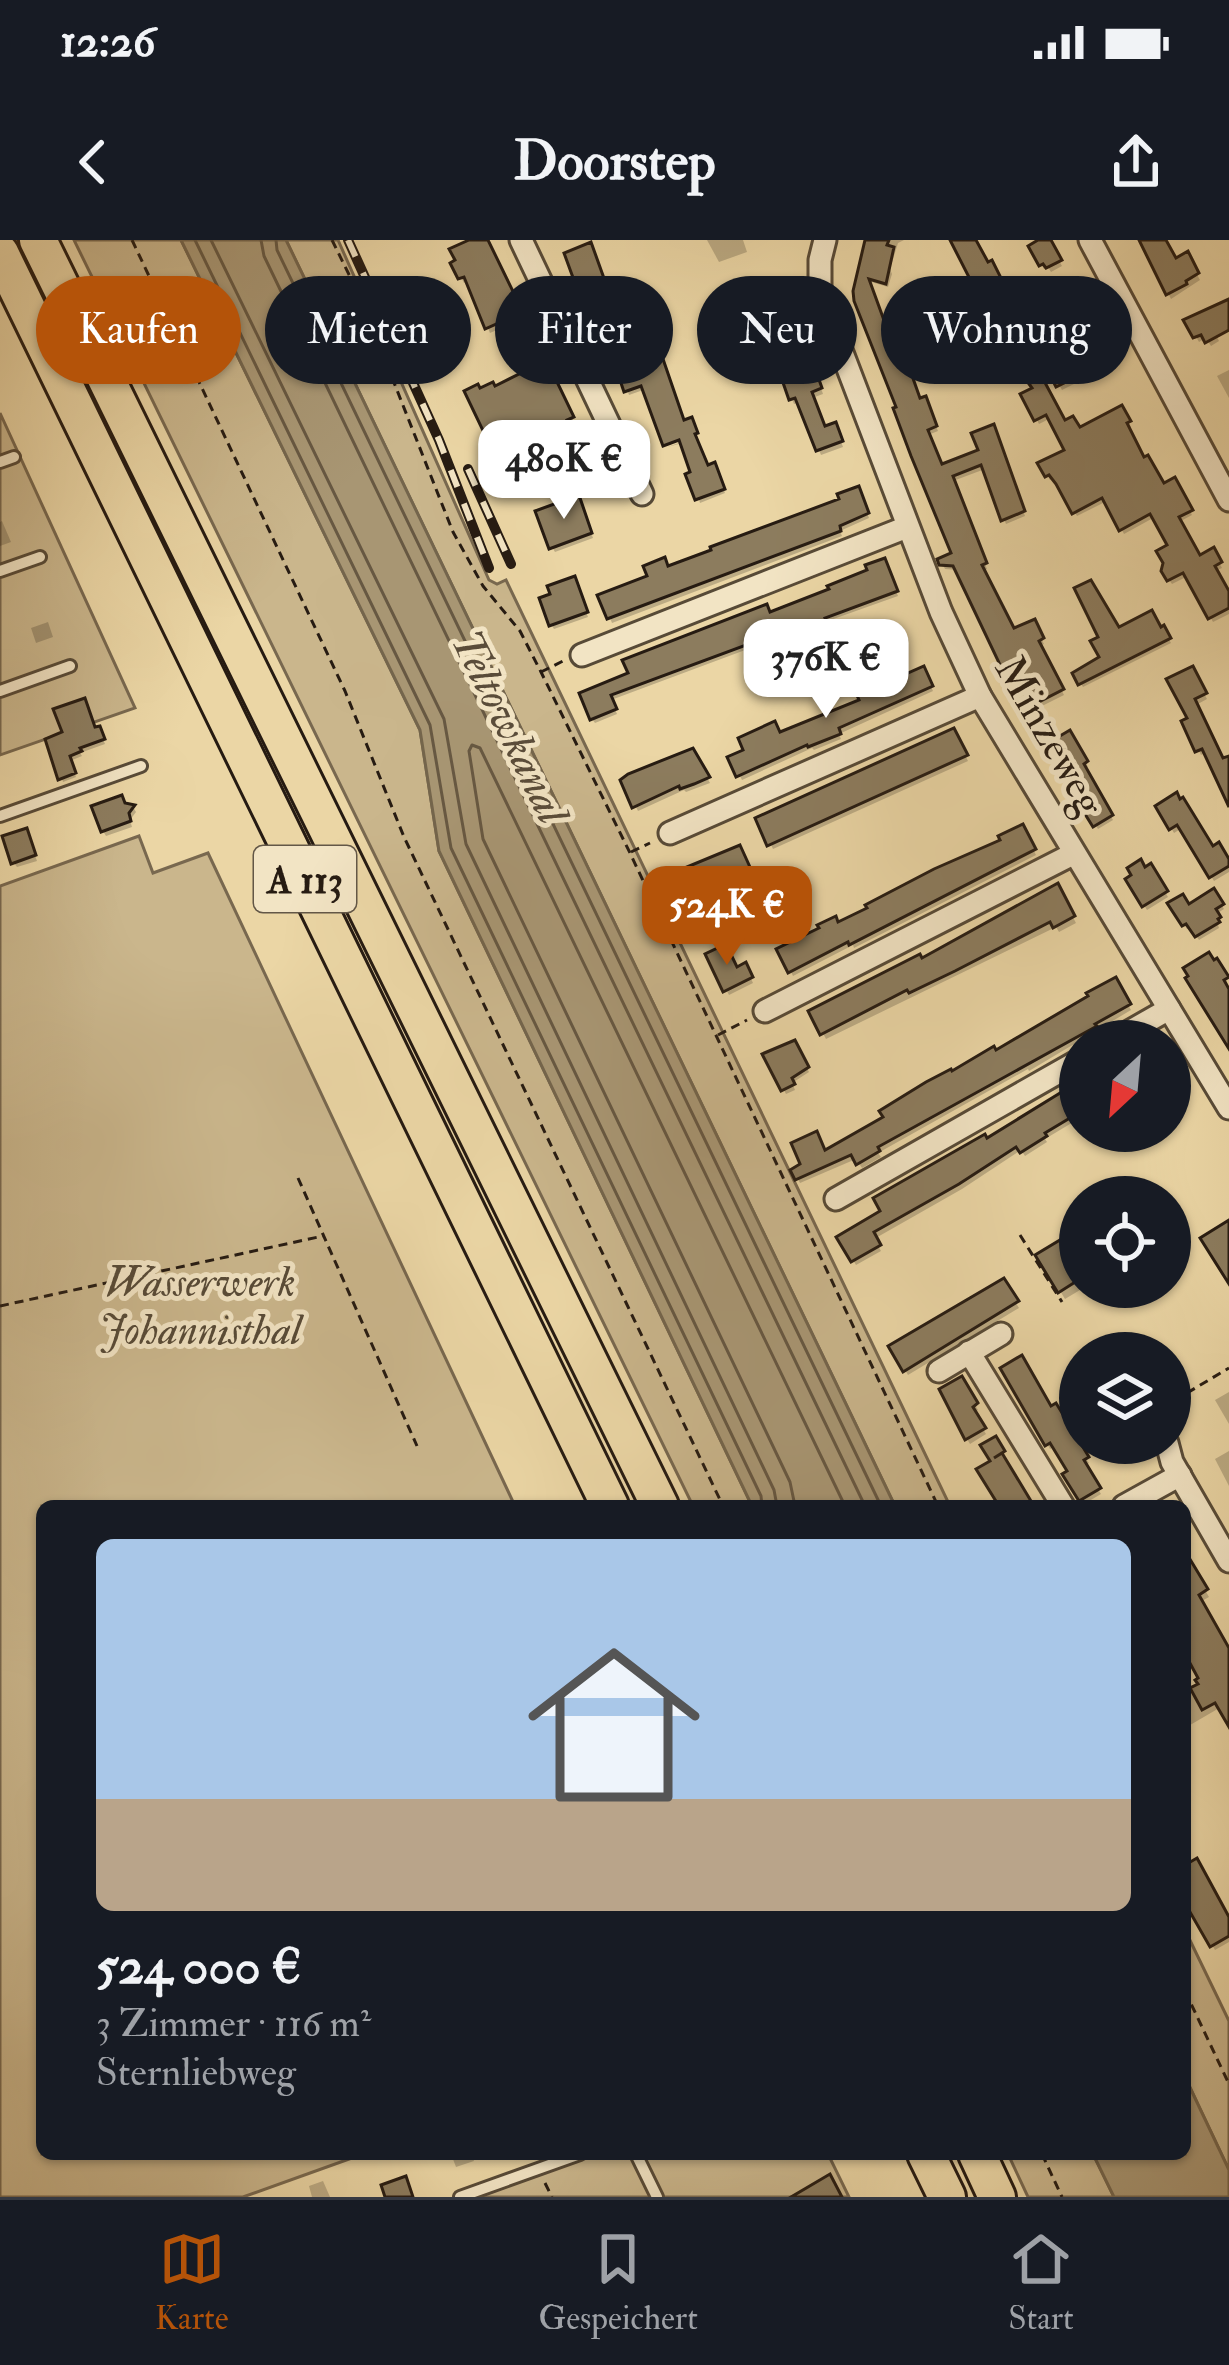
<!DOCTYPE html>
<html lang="de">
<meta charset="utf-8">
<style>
:root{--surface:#171b24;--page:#20242c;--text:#f1f3f6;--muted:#9ea1a6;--line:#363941;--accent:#b45309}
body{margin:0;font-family:"IM FELL Double Pica",serif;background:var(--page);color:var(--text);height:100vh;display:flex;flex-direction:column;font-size:45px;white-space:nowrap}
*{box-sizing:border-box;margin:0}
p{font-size:39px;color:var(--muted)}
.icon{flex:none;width:66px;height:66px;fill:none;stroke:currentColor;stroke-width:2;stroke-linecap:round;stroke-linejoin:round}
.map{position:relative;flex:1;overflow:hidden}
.drawer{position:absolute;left:36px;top:1260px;width:1155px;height:660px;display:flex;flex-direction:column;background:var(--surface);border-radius:18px;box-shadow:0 3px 9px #0004}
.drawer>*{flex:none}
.top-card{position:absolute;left:36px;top:36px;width:1158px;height:108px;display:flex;gap:24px}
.needle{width:78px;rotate:206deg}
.controls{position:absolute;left:1059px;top:780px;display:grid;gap:24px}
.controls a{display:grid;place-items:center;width:132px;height:132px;border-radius:50%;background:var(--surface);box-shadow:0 3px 9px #0004;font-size:60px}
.price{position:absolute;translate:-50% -102px;padding:0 27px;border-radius:24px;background:#fff;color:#222;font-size:39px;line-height:78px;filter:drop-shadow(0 3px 6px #0008)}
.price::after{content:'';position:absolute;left:50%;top:72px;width:36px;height:27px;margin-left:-18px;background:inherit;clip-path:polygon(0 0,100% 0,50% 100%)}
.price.on{background:var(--accent);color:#fff}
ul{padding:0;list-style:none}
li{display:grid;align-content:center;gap:24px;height:636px;padding:0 60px}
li+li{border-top:3px solid var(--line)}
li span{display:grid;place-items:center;height:372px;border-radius:18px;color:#555}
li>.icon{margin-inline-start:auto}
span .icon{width:216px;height:216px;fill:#fffc;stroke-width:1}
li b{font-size:51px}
.tag{padding:0 42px;border-radius:54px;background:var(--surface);box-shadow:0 3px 9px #0004;font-size:42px;line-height:108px}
.tag.on{background:var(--accent);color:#fff}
.status{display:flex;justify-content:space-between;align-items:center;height:84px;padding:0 60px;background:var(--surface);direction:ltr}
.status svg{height:33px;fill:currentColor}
header{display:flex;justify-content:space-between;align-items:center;height:156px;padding:0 60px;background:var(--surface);font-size:54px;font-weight:800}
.tabs{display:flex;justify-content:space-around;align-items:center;height:168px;border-top:3px solid var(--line);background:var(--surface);font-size:33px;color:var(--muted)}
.tabs a{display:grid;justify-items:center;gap:6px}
.tabs .on{color:var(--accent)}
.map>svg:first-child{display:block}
.green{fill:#cab68c;stroke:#78684f;stroke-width:3}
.water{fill:#a89673;stroke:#74654c;stroke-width:3}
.shadow{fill:#0003}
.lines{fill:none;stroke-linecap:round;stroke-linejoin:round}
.shore{stroke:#675842;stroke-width:3}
.building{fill:#8c7c5e;stroke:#261b12;stroke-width:3}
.service-casing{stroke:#574a37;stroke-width:16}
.minor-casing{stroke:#574a37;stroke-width:27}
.motorway-casing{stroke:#261b12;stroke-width:42}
.path{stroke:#261b12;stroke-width:3;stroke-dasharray:9 6;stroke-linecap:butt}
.service{stroke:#f2e4c4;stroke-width:10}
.minor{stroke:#f2e4c4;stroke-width:21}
.motorway{stroke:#ebd6a5;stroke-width:36}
.rail-casing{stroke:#261b12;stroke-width:10}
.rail{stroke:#f2e4c4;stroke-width:6;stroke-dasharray:18;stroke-linecap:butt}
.labels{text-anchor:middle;stroke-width:10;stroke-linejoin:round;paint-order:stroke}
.shield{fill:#f2e4c4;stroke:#635747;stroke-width:3}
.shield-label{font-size:39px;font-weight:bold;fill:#261b12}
.street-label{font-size:42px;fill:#261b12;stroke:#f2e4c4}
.park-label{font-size:42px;font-style:italic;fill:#574a37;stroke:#f2e4c4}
.water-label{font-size:45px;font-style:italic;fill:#5a4c39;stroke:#f2e4c4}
</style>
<div class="status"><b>12:26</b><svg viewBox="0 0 49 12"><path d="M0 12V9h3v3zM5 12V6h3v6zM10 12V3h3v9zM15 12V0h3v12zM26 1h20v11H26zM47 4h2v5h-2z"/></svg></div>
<header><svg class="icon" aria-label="back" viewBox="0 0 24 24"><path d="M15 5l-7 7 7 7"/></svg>Doorstep<svg class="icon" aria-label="share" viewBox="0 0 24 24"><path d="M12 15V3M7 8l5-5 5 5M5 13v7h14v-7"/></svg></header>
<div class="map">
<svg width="1229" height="1957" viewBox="0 0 1229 1957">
<rect width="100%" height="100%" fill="#ebd6a5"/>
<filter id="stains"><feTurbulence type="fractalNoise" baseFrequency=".00167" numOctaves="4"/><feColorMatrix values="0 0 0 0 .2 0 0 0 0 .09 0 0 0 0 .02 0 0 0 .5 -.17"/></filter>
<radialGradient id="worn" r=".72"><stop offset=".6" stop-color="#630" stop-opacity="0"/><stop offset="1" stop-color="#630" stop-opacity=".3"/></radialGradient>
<g class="green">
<polygon points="74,0 181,0 420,490 439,611 752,1266 693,1266"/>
<polygon points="286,0 338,0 489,340 497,344 506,340 950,1266 895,1266"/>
<polygon points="0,173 135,468 0,515"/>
<polygon points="139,596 153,633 208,613 515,1266 42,1266 42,1914 363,1914 243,1957 0,1957 0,646"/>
<polygon points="1185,1690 1229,1781 1229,1930 1185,1837"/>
<polygon points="596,1914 828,1914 849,1957 477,1957"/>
<polygon points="1008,1914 1093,1914 1114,1957 1028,1957"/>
</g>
<g class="water">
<polygon points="181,0 286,0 895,1266 752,1266 439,611 420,490"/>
<polygon points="1185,1837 1229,1930 1229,1957 1114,1957 1093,1914 1185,1914"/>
</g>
<g class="shadow">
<polygon points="475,0 485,0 523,78 490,93 468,40 464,43 454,24"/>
<polygon points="707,0 743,0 747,12 719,22"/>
<polygon points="868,0 904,0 898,3 890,29 892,34 888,47 868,41 897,120 920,161 927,164 938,191 928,195 941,228 982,212 995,192 1025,276 1006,284 985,229 953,241 987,329 982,331 1013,392 1033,383 1044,404 1039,406 1064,455 1036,469 1014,426 1006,430 1004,425 958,330 945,329 941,321 955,315 856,51"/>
<polygon points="953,0 973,0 987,26 991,24 1001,44 981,54"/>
<polygon points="1045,0 1048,0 1062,26 1051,32 1048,27 1044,29 1032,7"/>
<polygon points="1141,0 1163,0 1175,21 1186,15 1200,40 1171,59"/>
<polygon points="568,14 636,98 683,183 693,185 698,198 695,199 707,228 716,230 725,253 700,263 683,203 667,207 694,198 646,149 629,155 608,95 604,96 588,55 584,57 581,53"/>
<polygon points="777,43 791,72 775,79 777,83 764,89 766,93 754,98 752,95 739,100 737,97 722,103 708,74 721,73 768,52"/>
<polygon points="1071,51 1108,127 1062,150 1052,132 1080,118"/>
<polygon points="943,61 949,90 963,126 948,132 945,127"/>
<polygon points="1011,78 1023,99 1003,109 992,88"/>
<polygon points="1187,81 1215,93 1219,101 1211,106 1206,98 1199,102"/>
<polygon points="544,121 574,182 567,185 575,204 588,213 586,217 594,241 572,249 550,192 504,206 517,240 498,247 495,220 494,150"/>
<polygon points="814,128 823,154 812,158 824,190 837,191 843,207 821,215 800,162 794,164 792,159"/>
<polygon points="1229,130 1229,158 1217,136"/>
<polygon points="1024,155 1079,191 1121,169 1131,187 1127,189 1143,221 1163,247 1174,241 1192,275 1179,282 1198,319 1213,311 1222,328 1215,331 1229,357 1229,374 1213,382 1188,336 1172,344 1169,340 1171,307 1155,277 1124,294 1107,261 1077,276 1054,238 1050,240 1041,224 1068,211 1051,178 1039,184"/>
<polygon points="860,254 869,278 840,291 842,296 612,383 610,378 601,357"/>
<polygon points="580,264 593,298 555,312 552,307"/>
<polygon points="2,281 11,302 0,306 0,282"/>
<polygon points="886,325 898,356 825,382 832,399 807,409 799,390 611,460 617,474 595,483 592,479 583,454 832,350"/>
<polygon points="576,344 588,377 554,389 551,384"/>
<polygon points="48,382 53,397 36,403 31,388"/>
<polygon points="1163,389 1171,403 1083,447 1076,435 1103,418 1117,391"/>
<polygon points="923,430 933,451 839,494 841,499 814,510 812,508 742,540 731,518 863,462 882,448"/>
<polygon points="1191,430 1207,459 1196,465 1223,522 1229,519 1229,559 1207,512 1201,515 1185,483 1191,479"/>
<polygon points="99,489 105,504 80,513 82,516 70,521 76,537 63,542 49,501"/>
<polygon points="953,491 968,521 773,609 759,579"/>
<polygon points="1069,494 1088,527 1084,529 1113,580 1098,589 1048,507"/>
<polygon points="692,511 710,543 686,552 684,550 638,571 623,541"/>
<polygon points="124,566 133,567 136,572 130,580 132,587 106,596 103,591"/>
<polygon points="1159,567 1229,625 1229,632 1214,641 1182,588 1174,593"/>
<polygon points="1022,588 1036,615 854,708 853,705 793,736 780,710 838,686 1004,601"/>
<polygon points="28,596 37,621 17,627 14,623"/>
<polygon points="739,608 754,641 721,656 717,648 682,664 669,638"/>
<polygon points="1150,627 1168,657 1147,670 1129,640"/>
<polygon points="1057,647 1076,683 1059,692 1056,687 826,799 812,772 921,722"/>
<polygon points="1213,652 1224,669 1216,674 1221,682 1218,685 1219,688 1199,700 1190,687 1187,689 1171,664 1188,668"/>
<polygon points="709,715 736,730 745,726 753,743 729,755"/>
<polygon points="1114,741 1131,770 1029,831 1028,829 878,913 881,917 862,928 856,919 800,943 794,931"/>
<polygon points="794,803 809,832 792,843 795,850 786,854 766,815"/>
<polygon points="1080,847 1080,878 1045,899 1047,902 1025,916 1021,910 962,949 874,999 881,1011 856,1025 840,998 986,902"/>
<polygon points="1154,946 1161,957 1136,957"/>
<polygon points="1170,972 1180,989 1170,995"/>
<polygon points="1080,991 1080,1047 1085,1047 1065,1059 1039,1016"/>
<polygon points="1003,1042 1019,1068 908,1135 892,1107"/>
<polygon points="1004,1129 1050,1170 1086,1219 1089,1223 1084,1226 1101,1254 1084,1264 1066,1235 1071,1232 1055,1206 1050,1209"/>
<polygon points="961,1140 978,1170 973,1173 986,1194 970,1204 960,1187"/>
<polygon points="1229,1152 1229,1184 1215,1160"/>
<polygon points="1229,1211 1229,1246 1215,1219"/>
<polygon points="1185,1315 1209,1357 1200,1362 1229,1414 1229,1481 1221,1467 1185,1488 1185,1455 1202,1445 1185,1407"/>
<polygon points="1185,1628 1229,1682 1229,1702 1215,1710 1188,1663 1185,1651"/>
<polygon points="451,1914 472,1914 474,1921 456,1927"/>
<polygon points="323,1941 330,1957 312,1957 309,1946"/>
</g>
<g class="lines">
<g class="shore">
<polyline points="195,0 430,485 451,608 761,1256 762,1266"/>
<polyline points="211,0 444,479 466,604 774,1250 777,1266"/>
<polyline points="261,0 264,16 865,1266"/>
<polyline points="276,0 277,10 881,1266"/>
<polyline points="795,1266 790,1242 483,599 469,511 472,505 480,508 845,1266"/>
</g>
</g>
<g class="building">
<polygon points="469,0 488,0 523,72 485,89 464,37 458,39 450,23 455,20 449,9"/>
<polygon points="865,0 889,0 887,5 894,7 886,44 869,39 897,116 904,113 920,158 926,156 937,186 928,190 942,224 978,210 971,193 994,184 1025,271 1001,281 981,225 953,236 987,323 982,325 1014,388 1035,379 1044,398 1039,401 1064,449 1031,466 1009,423 1001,427 953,326 939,325 937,319 951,313 911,216 893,168 896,167 854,61 853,51"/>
<polygon points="950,0 976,0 988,22 992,20 1001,38 976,51"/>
<polygon points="1038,0 1051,0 1062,20 1046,28 1043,24 1039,26 1028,6"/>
<polygon points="1139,0 1166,0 1176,18 1188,11 1199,33 1186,41 1187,44 1166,55"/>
<polygon points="591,2 615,69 621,67 626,82 632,81 636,95 642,92 646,106 652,104 658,121 663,119 684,180 692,177 698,193 695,194 708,225 715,222 725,249 695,260 685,234 690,232 679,200 663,206 641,146 624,152 604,92 599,94 584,52 579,54 564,13"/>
<polygon points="778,39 791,66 775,73 777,77 764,83 765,87 748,95 747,91 733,97 732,93 716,100 704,72 720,65 722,69 764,50 762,46"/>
<polygon points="1072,47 1108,121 1056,147 1048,131 1076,116 1046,61"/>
<polygon points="945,58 948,82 963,121 942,128 922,75 920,60"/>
<polygon points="1229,59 1229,90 1205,103 1201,95 1193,98 1183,80"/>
<polygon points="1012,74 1023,93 998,106 988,87"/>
<polygon points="545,117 574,177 567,180 577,201 587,206 585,210 594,236 567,247 546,189 505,201 517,236 493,244 484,221 491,218 486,204 489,203 464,151 478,144 480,148 493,142 495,146 533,127 531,124"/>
<polygon points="812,120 822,148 812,152 825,186 836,182 843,201 816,211 795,158 789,160 779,131"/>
<polygon points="1042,137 1065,180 1073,176 1080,187 1122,165 1131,181 1127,183 1144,217 1148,215 1164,243 1175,237 1193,270 1179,277 1200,315 1214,307 1222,322 1215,326 1229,351 1229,368 1208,379 1183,333 1167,341 1161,331 1163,323 1156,311 1167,305 1150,274 1119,291 1102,258 1072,274 1056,244 1049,235 1045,237 1037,223 1064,210 1046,175 1034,181 1020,154 1032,148 1029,144"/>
<polygon points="859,246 869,273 840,286 841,291 607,379 597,355 647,336 643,326 665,317 668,326 711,310 710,307 839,259 837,254"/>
<polygon points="579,255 592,293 549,309 535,271"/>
<polygon points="885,318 898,351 825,378 832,394 802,406 795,387 611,455 617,469 590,480 579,453 628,433 622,420 767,364 770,372 829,349 827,346 867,330 865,325"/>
<polygon points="575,336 588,372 549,386 539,358 550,354 547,346"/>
<polygon points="1091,340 1119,387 1152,370 1161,387 1164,385 1171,398 1078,445 1072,433 1099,417 1090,401 1098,397 1074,348"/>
<polygon points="924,426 933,446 839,488 841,494 808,507 807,505 736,537 727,517 743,510 738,498 775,481 780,492 859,460 851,442 877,430 883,444"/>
<polygon points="1193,426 1207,453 1195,459 1223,518 1229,516 1229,567 1202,509 1195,512 1181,481 1187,478 1166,439"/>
<polygon points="85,458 95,487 100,486 105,499 80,508 82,511 70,516 76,533 58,540 45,499 62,492 53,469"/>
<polygon points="954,488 968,515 767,606 755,578"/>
<polygon points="1070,490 1088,521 1084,524 1113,575 1093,587 1043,506"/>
<polygon points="693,508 710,537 694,544 680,549 679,546 632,568 620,540 628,534"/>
<polygon points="1177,552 1180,559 1183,557 1213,606 1219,602 1229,619 1229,626 1209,638 1177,585 1169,590 1155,566"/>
<polygon points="122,555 125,563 135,565 129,573 131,581 101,592 91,566"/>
<polygon points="1023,584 1036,609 849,705 848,702 788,733 776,709 819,688 817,685 836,676 838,682 867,668 865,665 934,629 1000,600 998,596"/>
<polygon points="27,588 36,615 11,624 2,596"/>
<polygon points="740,605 754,636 716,653 713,644 677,661 665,636"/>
<polygon points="1141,619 1145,627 1151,623 1168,651 1142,667 1125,639 1131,635 1127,628"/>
<polygon points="1058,643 1075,676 1053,688 1050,682 955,731 909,753 907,750 820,795 808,771 920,714 922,718"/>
<polygon points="1214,648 1224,664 1216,669 1221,677 1218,679 1220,682 1195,697 1186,684 1182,686 1167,663 1183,654 1189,664"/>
<polygon points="726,704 737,727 746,722 753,737 723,752 705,714"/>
<polygon points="1209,712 1214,720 1217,718 1229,737 1224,740 1229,749 1229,809 1185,738 1188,736 1183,728"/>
<polygon points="1116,737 1131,764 1095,784 1097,786 878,907 880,911 856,925 851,915 795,940 790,930 800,924 791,903 817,891 825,910 883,877 879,871 926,842 951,829 952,831 994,806 996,810 1088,756 1086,753"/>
<polygon points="795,800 809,827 792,838 795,844 781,851 762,814"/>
<polygon points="1073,845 1080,858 1080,872 1045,893 1047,896 1020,913 1016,907 959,944 874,992 881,1005 851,1022 836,997 880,971 873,958 985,894 987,898"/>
<polygon points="1229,980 1229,1044 1200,998"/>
<polygon points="1080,988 1080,1039 1058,1053 1035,1015"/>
<polygon points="1004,1038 1019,1061 903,1132 888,1106"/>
<polygon points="1022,1115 1051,1166 1056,1163 1089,1217 1084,1220 1101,1248 1079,1261 1062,1234 1067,1231 1050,1203 1045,1206 1000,1128"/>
<polygon points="962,1136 978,1163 973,1167 986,1188 965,1200 939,1149"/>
<polygon points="996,1196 1005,1211 994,1218 1002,1213 1034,1266 999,1266 976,1229 990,1221 980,1205"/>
<polygon points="1185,1311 1208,1349 1199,1355 1229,1408 1229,1487 1215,1463 1202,1470 1190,1448 1198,1444 1195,1440 1198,1438 1185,1414"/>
<polygon points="1197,1618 1229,1677 1229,1696 1210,1707 1190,1672 1185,1675 1185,1625"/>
<polygon points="830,1934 842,1957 791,1957"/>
<polygon points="406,1936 413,1957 385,1957 381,1945"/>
</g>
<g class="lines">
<defs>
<g id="service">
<polyline points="0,222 14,217"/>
<polyline points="0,331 40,317"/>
<polyline points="0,451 70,426"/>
<polyline points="0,576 141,526"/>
<polyline points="636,1914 657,1957"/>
<polyline points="460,1957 580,1914"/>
</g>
<g id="minor">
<polyline points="521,0 642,254"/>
<polyline points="825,0 820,20 820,55 941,372 980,456 1229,868"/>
<polyline points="1090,0 1229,260"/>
<polyline points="582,415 907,287"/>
<polyline points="670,593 980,456"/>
<polyline points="765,771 1073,614"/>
<polyline points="1113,801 1169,769"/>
<polyline points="836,959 1080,820"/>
<polyline points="969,1112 1063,1266"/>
<polyline points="939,1131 1001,1094"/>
<polyline points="1167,1203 1172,1222 1229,1321"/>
<polyline points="1124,1266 1180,1235"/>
</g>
<g id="motorway">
<polyline points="38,0 660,1266"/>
<polyline points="0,13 610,1266"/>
<polyline points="926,1914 947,1957"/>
<polyline points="977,1914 997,1957"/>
</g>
</defs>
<use href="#service" class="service-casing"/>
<use href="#minor" class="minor-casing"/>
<use href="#motorway" class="motorway-casing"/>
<g class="path">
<polyline points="132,0 345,451 404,597 723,1266"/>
<polyline points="332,0 361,59 453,292 483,346 520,391 541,432 630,613 938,1266"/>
<polyline points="541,432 563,421"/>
<polyline points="631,612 650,603"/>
<polyline points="718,795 747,780"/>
<polyline points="298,938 417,1206"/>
<polyline points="1020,995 1062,1062"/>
<polyline points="0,1066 323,996"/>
<polyline points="1187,1153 1229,1128"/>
<polyline points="1185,1751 1229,1844"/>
<polyline points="1042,1914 1062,1957"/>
<polyline points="545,1943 552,1957"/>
</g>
<use href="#service" class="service"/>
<use href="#minor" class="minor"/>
<use href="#motorway" class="motorway"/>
<defs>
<g id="rail">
<polyline points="348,0 439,200 489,328"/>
<polyline points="468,229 511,324"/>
</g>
</defs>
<use href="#rail" class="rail-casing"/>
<use href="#rail" class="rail"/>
</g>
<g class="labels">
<rect class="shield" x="254" y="606" width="102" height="66" rx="9"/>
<g class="shield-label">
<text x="305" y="653">A 113</text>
</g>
<g class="street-label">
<text transform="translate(1051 495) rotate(60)" y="15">Minzeweg</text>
</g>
<g class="park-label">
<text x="200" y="1056">Wasserwerk<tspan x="200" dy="48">Johannisthal</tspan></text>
</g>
<g class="water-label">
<text transform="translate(511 486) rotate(64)" y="16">Teltowkanal</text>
</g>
</g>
<rect width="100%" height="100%" filter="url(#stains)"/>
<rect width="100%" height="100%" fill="url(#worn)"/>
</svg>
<div class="controls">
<a><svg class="needle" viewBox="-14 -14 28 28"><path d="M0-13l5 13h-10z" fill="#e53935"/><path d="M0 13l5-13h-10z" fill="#9ea1a6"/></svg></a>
<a><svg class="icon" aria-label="locate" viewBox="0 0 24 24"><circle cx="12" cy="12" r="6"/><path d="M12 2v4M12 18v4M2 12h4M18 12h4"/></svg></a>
<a><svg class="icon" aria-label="layers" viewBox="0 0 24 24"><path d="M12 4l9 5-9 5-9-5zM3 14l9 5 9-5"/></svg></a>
</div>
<b class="price" style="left:564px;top:282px">480K €</b>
<b class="price" style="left:826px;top:481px">376K €</b>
<b class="price on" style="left:727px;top:728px">524K €</b>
<div class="top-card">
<a class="tag on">Kaufen</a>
<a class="tag">Mieten</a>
<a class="tag">Filter</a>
<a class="tag">Neu</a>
<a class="tag">Wohnung</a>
</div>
<section class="drawer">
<ul>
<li><span style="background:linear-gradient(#a9c7e8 70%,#b9a48a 0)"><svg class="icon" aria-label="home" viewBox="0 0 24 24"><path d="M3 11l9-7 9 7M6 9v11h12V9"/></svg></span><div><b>524 000 €</b><p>3 Zimmer · 116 m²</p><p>Sternliebweg</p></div></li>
</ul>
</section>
</div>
<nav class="tabs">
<a class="on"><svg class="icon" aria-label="map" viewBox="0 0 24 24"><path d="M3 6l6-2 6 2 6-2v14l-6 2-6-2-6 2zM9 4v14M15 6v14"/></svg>Karte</a>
<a><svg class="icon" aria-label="saved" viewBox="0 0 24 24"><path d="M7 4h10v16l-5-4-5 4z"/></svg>Gespeichert</a>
<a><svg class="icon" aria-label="home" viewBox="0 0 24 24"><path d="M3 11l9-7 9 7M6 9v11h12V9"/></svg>Start</a>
</nav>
